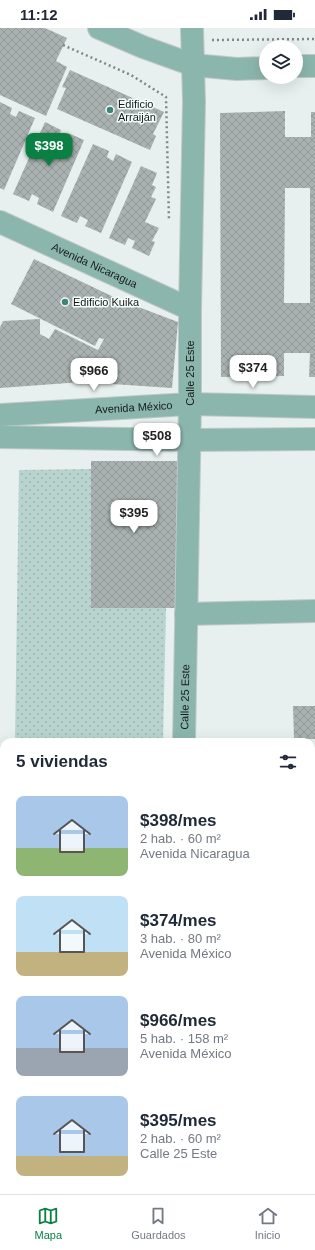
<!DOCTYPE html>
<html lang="es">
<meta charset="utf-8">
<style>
:root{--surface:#fff;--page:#f2f2f3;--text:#1f2937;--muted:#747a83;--line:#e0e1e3;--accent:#0b8043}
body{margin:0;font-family:Helvetica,sans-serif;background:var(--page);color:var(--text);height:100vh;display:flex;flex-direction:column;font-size:15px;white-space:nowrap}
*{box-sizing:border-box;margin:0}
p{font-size:13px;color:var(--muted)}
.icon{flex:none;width:22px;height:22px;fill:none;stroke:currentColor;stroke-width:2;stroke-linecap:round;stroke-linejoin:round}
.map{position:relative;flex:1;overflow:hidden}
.side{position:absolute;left:0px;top:710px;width:315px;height:456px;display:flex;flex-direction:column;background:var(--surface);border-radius:12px 12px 0 0;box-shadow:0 4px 16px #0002}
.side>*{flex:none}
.controls{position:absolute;left:259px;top:12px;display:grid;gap:8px}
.controls a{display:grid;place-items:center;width:44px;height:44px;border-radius:50%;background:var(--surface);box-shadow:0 4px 16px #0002;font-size:20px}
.price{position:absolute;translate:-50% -34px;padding:0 9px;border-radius:8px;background:#fff;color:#222;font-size:13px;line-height:26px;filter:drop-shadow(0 1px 2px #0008)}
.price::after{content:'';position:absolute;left:50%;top:24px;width:12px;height:9px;margin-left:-6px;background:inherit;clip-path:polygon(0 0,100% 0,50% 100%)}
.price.active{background:var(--accent);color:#fff}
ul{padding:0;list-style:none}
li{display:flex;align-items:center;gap:12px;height:100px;padding:0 16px}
li span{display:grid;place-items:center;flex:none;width:112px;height:80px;border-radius:8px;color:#555}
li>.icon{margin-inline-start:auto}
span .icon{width:48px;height:48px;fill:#fffc;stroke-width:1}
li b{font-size:17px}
h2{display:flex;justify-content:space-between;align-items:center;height:48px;padding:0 16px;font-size:17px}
.status{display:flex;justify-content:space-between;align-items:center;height:28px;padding:0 20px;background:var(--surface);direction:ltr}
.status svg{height:11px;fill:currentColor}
.dock{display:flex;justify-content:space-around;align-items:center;height:56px;border-top:1px solid var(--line);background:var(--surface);font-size:11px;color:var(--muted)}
.dock a{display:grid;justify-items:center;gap:2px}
.dock .active{color:var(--accent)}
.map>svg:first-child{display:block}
.grass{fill:url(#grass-dots)}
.garden{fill:#b9d3ce}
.building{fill:url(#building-cross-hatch);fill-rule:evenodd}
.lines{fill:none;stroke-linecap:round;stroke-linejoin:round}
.minor-casing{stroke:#c1c9c7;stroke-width:24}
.major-casing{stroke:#c1c9c7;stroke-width:24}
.highway-casing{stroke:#c1c9c7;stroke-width:24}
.path{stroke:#818785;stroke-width:2.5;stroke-dasharray:2 3;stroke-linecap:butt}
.minor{stroke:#8bb6ae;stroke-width:22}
.major{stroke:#268678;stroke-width:22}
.highway{stroke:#117165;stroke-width:22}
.poi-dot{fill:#3f8478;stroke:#f4fdfb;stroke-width:1.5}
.labels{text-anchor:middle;stroke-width:3;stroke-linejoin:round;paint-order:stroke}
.poi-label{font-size:11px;fill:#161918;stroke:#f4fdfb;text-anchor:start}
.street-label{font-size:11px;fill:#161918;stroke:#f4fdfb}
</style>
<div class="status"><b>11:12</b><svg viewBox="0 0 49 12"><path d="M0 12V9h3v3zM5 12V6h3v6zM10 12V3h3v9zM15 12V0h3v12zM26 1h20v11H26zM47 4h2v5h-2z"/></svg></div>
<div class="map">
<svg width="315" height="1166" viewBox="0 0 315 1166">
<defs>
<pattern id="grass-dots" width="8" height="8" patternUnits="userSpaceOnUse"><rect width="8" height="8" fill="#b9d3ce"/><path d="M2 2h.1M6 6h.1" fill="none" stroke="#9eb5b0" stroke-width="1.8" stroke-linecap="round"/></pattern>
<pattern id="building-cross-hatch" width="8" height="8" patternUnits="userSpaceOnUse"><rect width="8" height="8" fill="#a9b2b0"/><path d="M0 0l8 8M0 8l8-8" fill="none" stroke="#919897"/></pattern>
</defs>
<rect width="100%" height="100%" fill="#e7f0ee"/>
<g class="grass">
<polygon points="91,441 91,580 166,580 163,714 15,714 19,442"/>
<rect x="311" y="816" width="4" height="83"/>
<polygon points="0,887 4,893 4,915 0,915"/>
<polygon points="0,968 4,968 4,1016 0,1017"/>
<rect x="0" y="1038" width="4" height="27"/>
<polygon points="311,1147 315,1155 315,1166 308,1166 303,1162 311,1162"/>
<rect x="210" y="1162" width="60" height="4"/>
</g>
<g class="garden">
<polygon points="0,1121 4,1121 4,1162 33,1162 33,1166 0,1166"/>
<rect x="108" y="1162" width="102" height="4"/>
</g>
<g class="building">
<polygon points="0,0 45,0 67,10 56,33 67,39 46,88 0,67"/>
<polygon points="70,42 164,84 153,106 156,108 150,122 57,81 66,60 62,59"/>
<polygon points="0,74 12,80 10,86 16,89 19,83 35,90 4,162 0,160"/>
<path d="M285,83v26h26v-25h4v265h-6l1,-24h-26v23l-63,1 -1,-264zM285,160h25v115h-26z"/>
<polygon points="45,94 61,102 59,108 65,111 68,105 84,112 53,184 37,176 39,170 32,166 29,173 13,166"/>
<polygon points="93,116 109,123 107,129 113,133 116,126 132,134 101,205 85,198 88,192 80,188 77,195 61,188"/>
<polygon points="141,138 157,145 152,157 156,159 151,169 156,171 145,194 159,200 152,213 155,214 149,228 132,220 135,213 128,210 125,217 109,210"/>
<polygon points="34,231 120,272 178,294 172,360 82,354 0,360 0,299 3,293 40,291 40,306 49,311 55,301 98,322 104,311 99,310 95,318 11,276"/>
<rect x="91" y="433" width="86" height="147"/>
<polygon points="293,678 315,678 315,711 294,711"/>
<polygon points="311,1094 315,1102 315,1155 311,1147"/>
</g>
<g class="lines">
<defs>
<g id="minor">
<polyline points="99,0 143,19 193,37 237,41 266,40"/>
<polyline points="296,38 315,38"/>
<path id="s1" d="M0,194l190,87"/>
<path id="s2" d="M0,387l190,-11 125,3"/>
<polyline points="0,409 189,412 315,411"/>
<polyline points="186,586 315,583"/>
<path id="s3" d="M184,714l6,-338v-95l4,-207 -2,-74"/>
<polyline points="311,948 315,948"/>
<polyline points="0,956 4,956"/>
<polyline points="311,986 315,988"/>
<polyline points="311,1030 312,1040 315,1047"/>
<polyline points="311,1078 315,1086"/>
</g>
<g id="major">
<polyline points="311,745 315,745"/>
<polyline points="0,750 4,749"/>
</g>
<g id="highway">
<polyline points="311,791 315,791"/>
<polyline points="0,793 4,793"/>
<polyline points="4,848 4,863"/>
<polyline points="311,926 315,926"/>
<polyline points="0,934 4,934"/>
</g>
</defs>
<use href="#minor" class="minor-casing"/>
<use href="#major" class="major-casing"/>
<use href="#highway" class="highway-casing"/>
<g class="path">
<polyline points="212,12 315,11"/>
<polyline points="63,17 131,47 166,69 169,193"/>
<polyline points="311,902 315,902"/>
<polyline points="0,992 4,992"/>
<polyline points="0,1021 4,1021"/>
<polyline points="0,1030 4,1029"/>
<polyline points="286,1166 289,1162 291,1166"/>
</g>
<use href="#minor" class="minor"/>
<use href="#major" class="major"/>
<use href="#highway" class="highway"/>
</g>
<g class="poi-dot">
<circle cx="110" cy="82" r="4"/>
<circle cx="65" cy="274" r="4"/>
</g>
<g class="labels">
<g class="poi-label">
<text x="118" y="80">Edificio<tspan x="118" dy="13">Arraiján</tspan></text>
<text x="73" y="278">Edificio Kuika</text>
</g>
<g class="street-label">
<text dy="4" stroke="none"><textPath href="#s1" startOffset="104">Avenida Nicaragua</textPath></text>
<text dy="4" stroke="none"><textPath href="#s3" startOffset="369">Calle 25 Este</textPath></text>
<text dy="4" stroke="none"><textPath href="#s2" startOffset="134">Avenida México</textPath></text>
<text dy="4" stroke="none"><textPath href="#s3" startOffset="45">Calle 25 Este</textPath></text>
</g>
</g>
</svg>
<div class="controls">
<a><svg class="icon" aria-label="layers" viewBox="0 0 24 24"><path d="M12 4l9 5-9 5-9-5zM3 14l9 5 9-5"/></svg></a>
</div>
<b class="price active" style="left:49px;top:139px">$398</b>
<b class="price" style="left:253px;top:361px">$374</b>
<b class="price" style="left:94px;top:364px">$966</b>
<b class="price" style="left:157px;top:429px">$508</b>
<b class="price" style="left:134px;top:506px">$395</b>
<section class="side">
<h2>5 viviendas<svg class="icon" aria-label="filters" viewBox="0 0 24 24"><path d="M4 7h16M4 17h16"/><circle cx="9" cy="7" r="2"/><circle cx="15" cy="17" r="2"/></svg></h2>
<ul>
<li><span style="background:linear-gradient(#a9c7e8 65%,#8fb573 0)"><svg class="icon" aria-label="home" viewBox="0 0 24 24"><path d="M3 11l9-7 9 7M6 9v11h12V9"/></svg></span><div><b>$398/mes</b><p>2 hab. · 60 m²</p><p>Avenida Nicaragua</p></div></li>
<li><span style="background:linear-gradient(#bfe0f5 70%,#c2b280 0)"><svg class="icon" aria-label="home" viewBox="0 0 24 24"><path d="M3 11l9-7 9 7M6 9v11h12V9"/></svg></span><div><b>$374/mes</b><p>3 hab. · 80 m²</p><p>Avenida México</p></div></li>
<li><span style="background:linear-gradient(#a9c7e8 65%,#9aa5b1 0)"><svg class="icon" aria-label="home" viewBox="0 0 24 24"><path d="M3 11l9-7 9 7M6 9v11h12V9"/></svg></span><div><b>$966/mes</b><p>5 hab. · 158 m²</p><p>Avenida México</p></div></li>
<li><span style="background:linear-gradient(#a9c7e8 75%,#c2b280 0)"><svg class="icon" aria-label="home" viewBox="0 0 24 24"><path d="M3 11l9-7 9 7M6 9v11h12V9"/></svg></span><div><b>$395/mes</b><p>2 hab. · 60 m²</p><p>Calle 25 Este</p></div></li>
</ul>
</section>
</div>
<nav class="dock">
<a class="active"><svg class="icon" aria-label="map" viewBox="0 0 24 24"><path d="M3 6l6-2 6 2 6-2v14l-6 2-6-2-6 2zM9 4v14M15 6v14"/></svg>Mapa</a>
<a><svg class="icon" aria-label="saved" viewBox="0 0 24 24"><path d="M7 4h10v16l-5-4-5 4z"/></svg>Guardados</a>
<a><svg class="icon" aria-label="home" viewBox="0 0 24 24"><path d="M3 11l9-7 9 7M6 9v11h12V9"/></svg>Inicio</a>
</nav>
